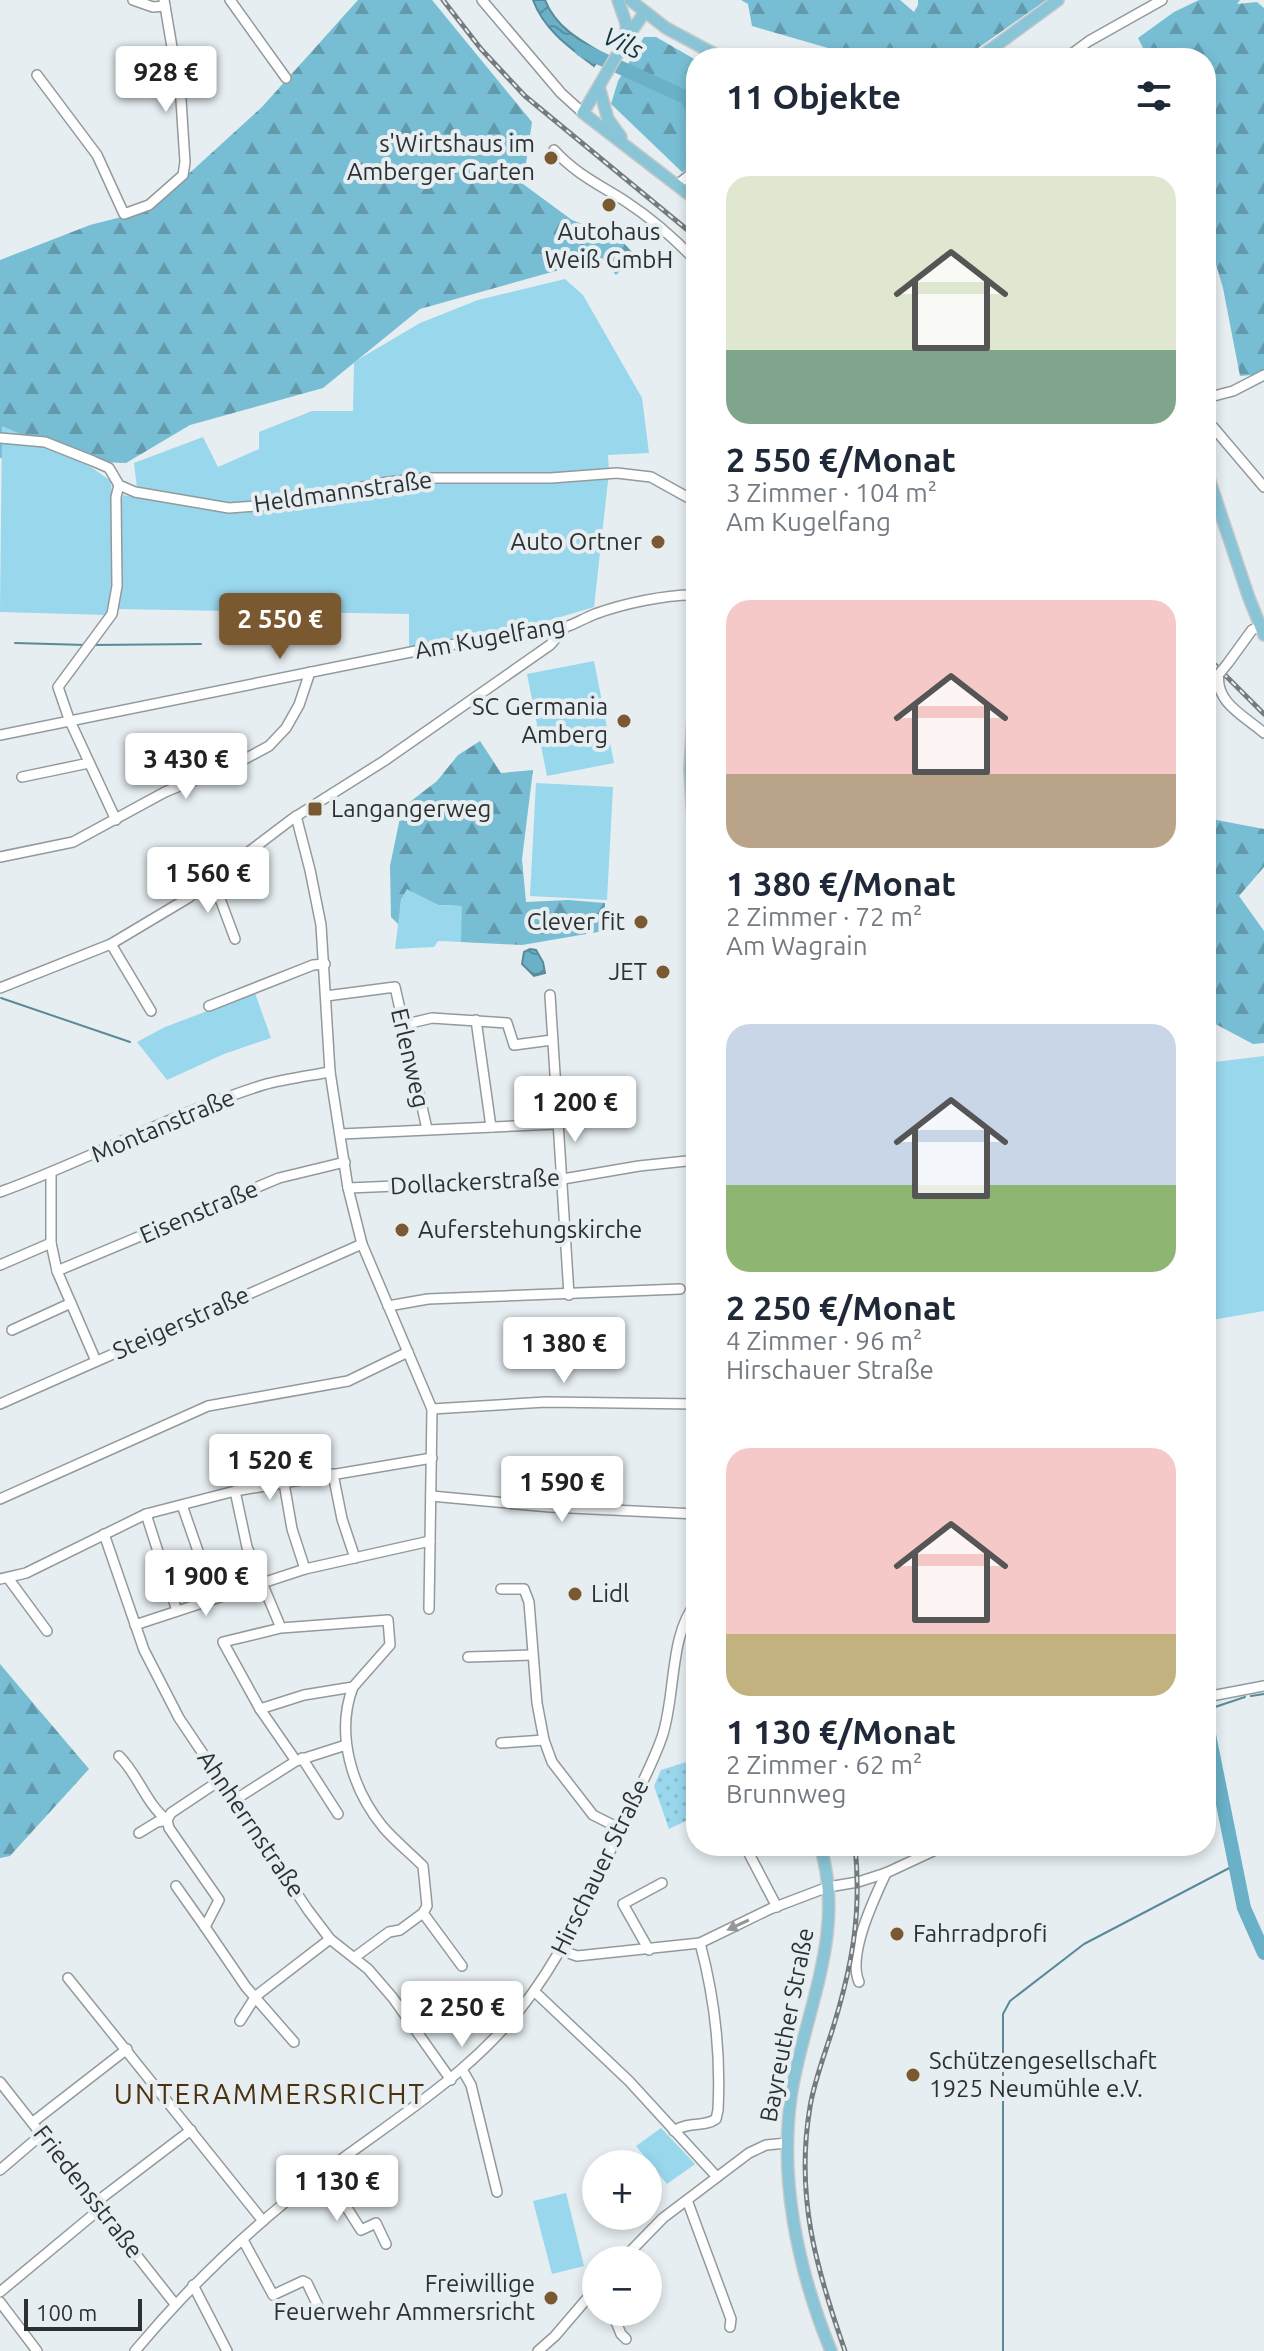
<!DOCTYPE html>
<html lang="de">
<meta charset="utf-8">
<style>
:root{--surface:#fff;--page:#f6f6f7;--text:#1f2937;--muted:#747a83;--accent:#7a5930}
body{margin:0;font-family:Ubuntu,sans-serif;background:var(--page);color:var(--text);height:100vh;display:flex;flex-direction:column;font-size:30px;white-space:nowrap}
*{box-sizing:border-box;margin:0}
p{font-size:26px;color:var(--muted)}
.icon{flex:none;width:44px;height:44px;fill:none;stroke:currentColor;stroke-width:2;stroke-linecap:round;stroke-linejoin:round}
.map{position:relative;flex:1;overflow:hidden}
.drawer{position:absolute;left:686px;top:48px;width:530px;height:1808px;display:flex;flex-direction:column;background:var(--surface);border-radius:32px;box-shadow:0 4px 12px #0003}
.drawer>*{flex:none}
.fabs{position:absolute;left:582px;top:2150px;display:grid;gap:16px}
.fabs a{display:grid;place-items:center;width:80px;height:80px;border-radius:50%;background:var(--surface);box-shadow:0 4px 12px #0003;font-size:40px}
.scale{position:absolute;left:24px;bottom:20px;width:118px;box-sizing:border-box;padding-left:8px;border:4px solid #2e3132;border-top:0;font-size:22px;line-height:28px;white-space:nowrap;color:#2e3132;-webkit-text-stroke:6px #e6eef1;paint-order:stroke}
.price{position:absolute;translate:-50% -68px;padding:0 18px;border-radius:8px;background:#fff;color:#222;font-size:26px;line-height:52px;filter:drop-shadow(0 2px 4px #0008)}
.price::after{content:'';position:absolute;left:50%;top:48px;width:24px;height:18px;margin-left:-12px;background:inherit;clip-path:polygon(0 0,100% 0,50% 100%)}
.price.current{background:var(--accent);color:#fff}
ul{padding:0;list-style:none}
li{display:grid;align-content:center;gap:16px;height:424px;padding:0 40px}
li span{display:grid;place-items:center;height:248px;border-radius:24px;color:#555}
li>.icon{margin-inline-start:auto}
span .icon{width:144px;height:144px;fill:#fffc;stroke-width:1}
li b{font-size:34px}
h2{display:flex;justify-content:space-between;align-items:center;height:96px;padding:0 40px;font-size:34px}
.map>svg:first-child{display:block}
.grass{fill:url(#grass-dots)}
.forest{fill:url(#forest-firs)}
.green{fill:#99d7ec}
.water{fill:url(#water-waves);stroke:#588a9a;stroke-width:2}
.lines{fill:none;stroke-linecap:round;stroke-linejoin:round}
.stream{stroke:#588a9a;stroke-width:2}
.river{stroke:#6ab0c6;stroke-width:14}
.minor-casing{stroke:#929a9c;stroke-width:12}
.major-casing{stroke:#c9c9ca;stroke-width:14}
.minor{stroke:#fff;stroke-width:9}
.major{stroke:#89c5d6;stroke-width:11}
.rail-casing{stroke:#757a7c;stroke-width:5}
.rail{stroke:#e6eef1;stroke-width:2;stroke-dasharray:6;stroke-linecap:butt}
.minor-bridge-casing{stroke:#929a9c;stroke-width:12;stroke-linecap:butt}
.minor-bridge{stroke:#fff;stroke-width:9}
.oneway{fill:#969898}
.poi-dot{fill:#7a5930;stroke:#e6eef1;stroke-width:3}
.labels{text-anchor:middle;stroke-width:8;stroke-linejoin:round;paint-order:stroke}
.poi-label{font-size:24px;fill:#2e3132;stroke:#e6eef1;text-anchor:end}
.street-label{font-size:24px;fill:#2e3132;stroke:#e6eef1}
.water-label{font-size:26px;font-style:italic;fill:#13353f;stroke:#e6eef1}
.quarter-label{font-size:28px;letter-spacing:2px;fill:#4b3110;stroke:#e6eef1}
</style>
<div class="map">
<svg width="1264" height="2351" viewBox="0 0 1264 2351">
<defs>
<pattern id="grass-dots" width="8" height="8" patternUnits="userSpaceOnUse" patternTransform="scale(2)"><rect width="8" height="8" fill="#99d7ec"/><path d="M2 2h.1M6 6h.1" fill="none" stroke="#84b9cb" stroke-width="1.8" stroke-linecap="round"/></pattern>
<pattern id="forest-firs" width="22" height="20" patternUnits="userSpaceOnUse" patternTransform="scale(2)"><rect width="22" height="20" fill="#77bdd3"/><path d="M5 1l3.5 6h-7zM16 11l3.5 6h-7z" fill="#629aac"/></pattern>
<pattern id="water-waves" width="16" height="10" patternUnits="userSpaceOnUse" patternTransform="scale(2)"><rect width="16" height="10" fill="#6ab0c6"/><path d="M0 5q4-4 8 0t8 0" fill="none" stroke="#5890a1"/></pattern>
</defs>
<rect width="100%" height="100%" fill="#e6eef1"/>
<polygon class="grass" points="696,1759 696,1816 669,1829 654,1786 661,1770"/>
<g class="forest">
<polygon points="358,0 432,0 532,122 523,184 572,220 620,239 635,255 616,275 602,258 420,309 323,388 190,425 126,463 0,458 0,260 90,225 149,210 262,107"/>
<polygon points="741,0 900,0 914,12 918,5 918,0 1046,0 964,58 849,58 849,54 752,26 748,4"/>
<polygon points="1199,0 1240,0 1237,4 1257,2 1264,8 1264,374 1240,376 1223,288 1215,261 1206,263 1206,58 1148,58 1138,38 1174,12"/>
<polygon points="644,37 656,37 696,60 696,165 682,172 611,104 618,81"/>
<polygon points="480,741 501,773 533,770 522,859 526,902 568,900 605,903 604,931 522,945 461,942 461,906 438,905 407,890 401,900 399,925 391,917 390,866 402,808 437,781 458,755"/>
<polygon points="1206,818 1264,829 1264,867 1239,896 1264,931 1264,1043 1253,1044 1206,1019"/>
<polygon points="0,1664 89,1769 10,1856 0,1858"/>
</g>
<g class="green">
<polygon points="565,279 583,295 642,398 649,453 608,455 609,472 594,607 530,626 409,649 409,614 117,609 120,592 121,505 123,495 138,497 134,463 203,437 218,467 259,449 259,432 312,411 353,411 354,362 420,323 478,300"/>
<polygon points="2,426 78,458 111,481 116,557 107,615 0,612"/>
<polygon points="594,661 614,763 547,776 527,674"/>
<polygon points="536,783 613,787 607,900 530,896"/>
<polygon points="407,889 438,905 462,906 461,942 438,941 434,947 395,949 401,900"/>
<polygon points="255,993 271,1038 224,1054 167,1080 137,1042 165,1027"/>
<polygon points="1264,1056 1264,1311 1206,1321 1206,1063"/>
<polygon points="661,2128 695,2164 667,2184 636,2146"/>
<polygon points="566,2193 584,2266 552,2274 533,2201"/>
</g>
<g class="water">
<path d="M533,0h12c10,26 34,40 57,53l-8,13c-24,-18 -50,-36 -61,-66z"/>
<polygon points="530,949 536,950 543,962 545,973 534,976 522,964 524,952"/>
</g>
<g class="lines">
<g class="stream">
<polyline points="15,643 86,645"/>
<polyline points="93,645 201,644"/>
<polyline points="1,998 130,1042"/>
<polyline points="1251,1696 1264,1694"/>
<polyline points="1206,1710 1245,1697"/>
<polyline points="1003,2351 1003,2014 1010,2001 1084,1944 1235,1865"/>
</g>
<g class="river">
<polyline points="582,50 687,98 696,116"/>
<polyline points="1206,1720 1244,1908 1264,1953"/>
</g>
<defs>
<g id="minor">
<polyline points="133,0 153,7 165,6"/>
<polyline points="230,0 286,78"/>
<polyline points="482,0 561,93 583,113"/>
<polyline points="1066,58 1089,41 1162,0"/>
<polyline points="37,75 97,155 124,214 149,205 183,175 185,162 181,100 164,0"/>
<path d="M554,150c22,24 44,34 71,51 26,17 49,37 71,60"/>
<polyline points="677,185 696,170"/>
<polyline points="1206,398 1233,391 1264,375"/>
<polyline points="1206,424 1213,427 1264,487"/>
<polyline points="0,438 45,442 93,461 109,468 119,485 135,492 229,508 269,505 388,482 426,478 551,478 617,473 651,477 696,502"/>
<polyline points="1228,663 1252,630 1260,626"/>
<path d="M1219,674c-5,28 27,43 45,59"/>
<path d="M0,735l416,-84 131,-23c22,2 28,-6 48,-14 27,-10 72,-20 101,-19"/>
<polyline points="22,777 89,763"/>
<polyline points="296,816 310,870 321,925 330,1072 348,1188 362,1244 432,1409 429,1609"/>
<polyline points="116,820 69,719 58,687 112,614 117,586 116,497 119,485"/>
<polyline points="0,857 73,842 165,792 243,760 269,746 286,728 299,705 310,672"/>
<polyline points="213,880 235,939"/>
<polyline points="111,944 151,1011"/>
<polyline points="0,988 111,944 188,898 292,819 384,761 550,645 564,629"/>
<polyline points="550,995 569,1295"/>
<polyline points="326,996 395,987 427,1129"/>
<polyline points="209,1006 313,965 325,964"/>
<polyline points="476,1020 491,1127"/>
<polyline points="402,1025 432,1018 507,1023 514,1045 552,1040"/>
<polyline points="341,1134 556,1124"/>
<polyline points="51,1174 51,1243 57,1271 96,1361"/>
<polyline points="348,1188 563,1179 639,1166 696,1160"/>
<path d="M0,1192c89,-32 173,-79 263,-107 21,-6 45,-9 67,-13"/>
<polyline points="0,1265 51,1243"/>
<polyline points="57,1271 279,1178 345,1162"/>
<polyline points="388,1306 428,1299 680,1289"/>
<polyline points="12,1330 71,1303"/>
<polyline points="0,1404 362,1244"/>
<polyline points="432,1409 546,1402 696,1404"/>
<polyline points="333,1474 342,1519 355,1558"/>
<polyline points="284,1483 292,1529 305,1569"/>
<polyline points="235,1491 247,1547 281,1628 388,1620 390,1645 353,1687 304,1695 260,1709 223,1642 281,1628"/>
<polyline points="431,1496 550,1507 696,1514"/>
<polyline points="0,1499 208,1406 348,1381 408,1352"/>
<polyline points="182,1505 199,1554 218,1597"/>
<polyline points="146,1514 177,1611"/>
<polyline points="104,1534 144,1650 179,1718 308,1910 330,1939 368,1969 393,1998 451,2080"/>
<polyline points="8,1578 47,1631"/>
<polyline points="0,1579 26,1573 146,1514 235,1491 432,1458"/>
<polyline points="501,1589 524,1589 529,1602 537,1703 544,1740 552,1762 593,1815 621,1829"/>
<polyline points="135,1625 305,1569 430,1541"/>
<polyline points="468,1657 532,1655"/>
<path d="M353,1687c-18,47 -1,102 30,140 12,14 27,26 40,39l4,40 -4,7 -23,17 -11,2 -34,25"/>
<polyline points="1206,1697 1264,1686"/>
<polyline points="260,1709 296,1761"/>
<polyline points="501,1743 544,1740"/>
<path d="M119,1756c19,18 27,48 48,64"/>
<polyline points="302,1758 338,1814"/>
<polyline points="222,1779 171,1813 167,1820 169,1828 219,1900 205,1927 246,1987 294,2042"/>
<polyline points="236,1799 296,1761 346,1745"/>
<polyline points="139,1833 157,1822 167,1820"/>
<polyline points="745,1846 777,1907"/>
<polyline points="176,1886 205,1927"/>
<polyline points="423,1913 462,1966"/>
<polyline points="560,1950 577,1956 700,1943 770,1909 828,1887 858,1882 886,1873 944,1846"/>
<polyline points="649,1950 623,1904 662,1883"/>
<polyline points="68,1978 263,2221"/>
<path d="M859,1982c-12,-27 15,-83 27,-109"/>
<polyline points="534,1991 629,2081 717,2177"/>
<polyline points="240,2021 256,1996 330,1939"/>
<polyline points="463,2071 471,2085 497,2192"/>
<polyline points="0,2082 175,2304"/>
<polyline points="33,2122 127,2049"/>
<path d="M674,2131c14,-10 29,-3 42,-12l2,-9c3,-58 -3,-111 -18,-167"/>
<polyline points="0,2170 41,2135"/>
<polyline points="324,2172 361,2230 376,2223 386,2244"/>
<polyline points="687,2200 731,2319 730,2327"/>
<polyline points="95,2203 191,2130"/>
<polyline points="243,2240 273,2295 303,2281 307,2283 319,2308"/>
<polyline points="622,2260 663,2218 749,2153 766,2145 787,2143"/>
<polyline points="193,2285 227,2351"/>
<polyline points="0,2292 100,2209"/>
<polyline points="0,2302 37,2351"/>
<polyline points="612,2312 621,2334 626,2339"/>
<path d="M135,2351c56,-67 119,-127 189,-179 76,-57 154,-102 210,-181 38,-54 66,-117 93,-177 12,-25 26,-51 35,-77 14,-41 7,-102 34,-134"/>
<polyline points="538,2351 555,2336 596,2288"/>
</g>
<g id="major">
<polyline points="618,0 626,23 627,37"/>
<polyline points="630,0 666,28 722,58"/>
<polyline points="644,13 627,38 583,113 696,200"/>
<polyline points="979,58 1058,0"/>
<polyline points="599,87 608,119 621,137"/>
<polyline points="1206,470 1249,598 1264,635"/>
<polyline points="696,669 690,769 696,866"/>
<path d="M820,1846c26,81 -12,159 -27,238 -16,89 4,184 38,267"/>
</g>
</defs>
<use href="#minor" class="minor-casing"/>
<use href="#major" class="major-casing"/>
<use href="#minor" class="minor"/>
<use href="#major" class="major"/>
<defs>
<g id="rail">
<polyline points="443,0 481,49 525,96 696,237"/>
<polyline points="1206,656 1264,714"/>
<path d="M845,2351c-29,-83 -50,-155 -35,-244 4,-25 14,-51 22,-76 20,-64 30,-117 23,-185"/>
</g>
</defs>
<use href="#rail" class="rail-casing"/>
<use href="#rail" class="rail"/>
<defs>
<polyline id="minor-bridge" points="1219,674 1228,663"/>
</defs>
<use href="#minor-bridge" class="minor-bridge-casing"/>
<use href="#minor-bridge" class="minor-bridge"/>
</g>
<defs><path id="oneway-solid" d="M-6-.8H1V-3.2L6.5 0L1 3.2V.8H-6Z" transform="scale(2)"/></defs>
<use class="oneway" href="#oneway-solid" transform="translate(738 1925) rotate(155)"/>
<g class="poi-dot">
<circle cx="551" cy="158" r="8"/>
<circle cx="609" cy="205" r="8"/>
<circle cx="658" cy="542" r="8"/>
<circle cx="624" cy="721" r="8"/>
<rect x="307" y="801" width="16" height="16" rx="4"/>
<circle cx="641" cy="922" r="8"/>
<circle cx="663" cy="972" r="8"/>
<circle cx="402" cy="1230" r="8"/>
<circle cx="575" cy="1594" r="8"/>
<circle cx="897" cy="1934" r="8"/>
<circle cx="913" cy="2075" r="8"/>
<circle cx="551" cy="2298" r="8"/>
</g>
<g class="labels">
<g class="poi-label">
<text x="535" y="152">s'Wirtshaus im<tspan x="535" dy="28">Amberger Garten</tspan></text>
<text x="609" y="240" text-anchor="middle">Autohaus<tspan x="609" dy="28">Weiß GmbH</tspan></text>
<text x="642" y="550">Auto Ortner</text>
<text x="608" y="715">SC Germania<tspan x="608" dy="28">Amberg</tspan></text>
<text x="331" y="817" text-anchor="start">Langangerweg</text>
<text x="625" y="930">Clever fit</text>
<text x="647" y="980">JET</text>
<text x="418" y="1238" text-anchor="start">Auferstehungskirche</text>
<text x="591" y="1602" text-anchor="start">Lidl</text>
<text x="913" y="1942" text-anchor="start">Fahrradprofi</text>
<text x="929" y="2069" text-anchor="start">Schützengesellschaft<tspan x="929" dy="28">1925 Neumühle e.V.</tspan></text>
<text x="535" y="2292">Freiwillige<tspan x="535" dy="28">Feuerwehr Ammersricht</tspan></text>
</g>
<g class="street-label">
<text transform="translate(343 492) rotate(-8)" y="8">Heldmannstraße</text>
<text transform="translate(490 638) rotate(-10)" y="8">Am Kugelfang</text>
<text transform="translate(410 1058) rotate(77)" y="8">Erlenweg</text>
<text transform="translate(163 1126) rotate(-23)" y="8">Montanstraße</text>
<text transform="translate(475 1182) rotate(-3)" y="8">Dollackerstraße</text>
<text transform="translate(199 1212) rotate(-23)" y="8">Eisenstraße</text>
<text transform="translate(181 1323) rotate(-24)" y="8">Steigerstraße</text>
<text transform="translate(251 1824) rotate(56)" y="8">Ahnherrnstraße</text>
<text transform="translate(600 1867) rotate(-64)" y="8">Hirschauer Straße</text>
<text transform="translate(787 2025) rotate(-79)" y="8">Bayreuther Straße</text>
<text transform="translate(88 2192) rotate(52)" y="8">Friedensstraße</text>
</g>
<g class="water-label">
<text transform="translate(623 43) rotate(25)" y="9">Vils</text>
</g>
<g class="quarter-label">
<text x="270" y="2104">UNTERAMMERSRICHT</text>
</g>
</g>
</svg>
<div class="fabs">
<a>+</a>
<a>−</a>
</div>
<div class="scale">100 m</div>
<b class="price" style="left:166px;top:114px">928 €</b>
<b class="price current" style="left:280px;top:661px">2 550 €</b>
<b class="price" style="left:186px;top:801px">3 430 €</b>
<b class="price" style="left:208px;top:915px">1 560 €</b>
<b class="price" style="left:575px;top:1144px">1 200 €</b>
<b class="price" style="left:564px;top:1385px">1 380 €</b>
<b class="price" style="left:270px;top:1502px">1 520 €</b>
<b class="price" style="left:562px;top:1524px">1 590 €</b>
<b class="price" style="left:206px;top:1618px">1 900 €</b>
<b class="price" style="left:462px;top:2049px">2 250 €</b>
<b class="price" style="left:337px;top:2223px">1 130 €</b>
<section class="drawer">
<h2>11 Objekte<svg class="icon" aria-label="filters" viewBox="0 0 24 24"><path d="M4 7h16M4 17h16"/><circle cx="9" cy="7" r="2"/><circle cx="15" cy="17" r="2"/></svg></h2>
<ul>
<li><span style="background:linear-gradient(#dfe7d0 70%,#7fa58c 0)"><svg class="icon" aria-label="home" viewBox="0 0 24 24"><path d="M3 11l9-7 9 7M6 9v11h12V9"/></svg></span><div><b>2 550 €/Monat</b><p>3 Zimmer · 104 m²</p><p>Am Kugelfang</p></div></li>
<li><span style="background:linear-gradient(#f6c9c9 70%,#b9a48a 0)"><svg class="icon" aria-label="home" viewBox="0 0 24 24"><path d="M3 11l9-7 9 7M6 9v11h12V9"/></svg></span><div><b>1 380 €/Monat</b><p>2 Zimmer · 72 m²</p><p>Am Wagrain</p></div></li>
<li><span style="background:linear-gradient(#c9d6e8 65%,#8fb573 0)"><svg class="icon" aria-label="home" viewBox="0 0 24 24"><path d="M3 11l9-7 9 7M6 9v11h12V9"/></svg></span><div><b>2 250 €/Monat</b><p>4 Zimmer · 96 m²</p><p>Hirschauer Straße</p></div></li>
<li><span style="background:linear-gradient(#f6c9c9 75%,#c2b280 0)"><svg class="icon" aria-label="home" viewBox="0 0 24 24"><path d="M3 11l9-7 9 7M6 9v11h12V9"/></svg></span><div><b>1 130 €/Monat</b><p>2 Zimmer · 62 m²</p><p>Brunnweg</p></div></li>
</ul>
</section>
</div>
